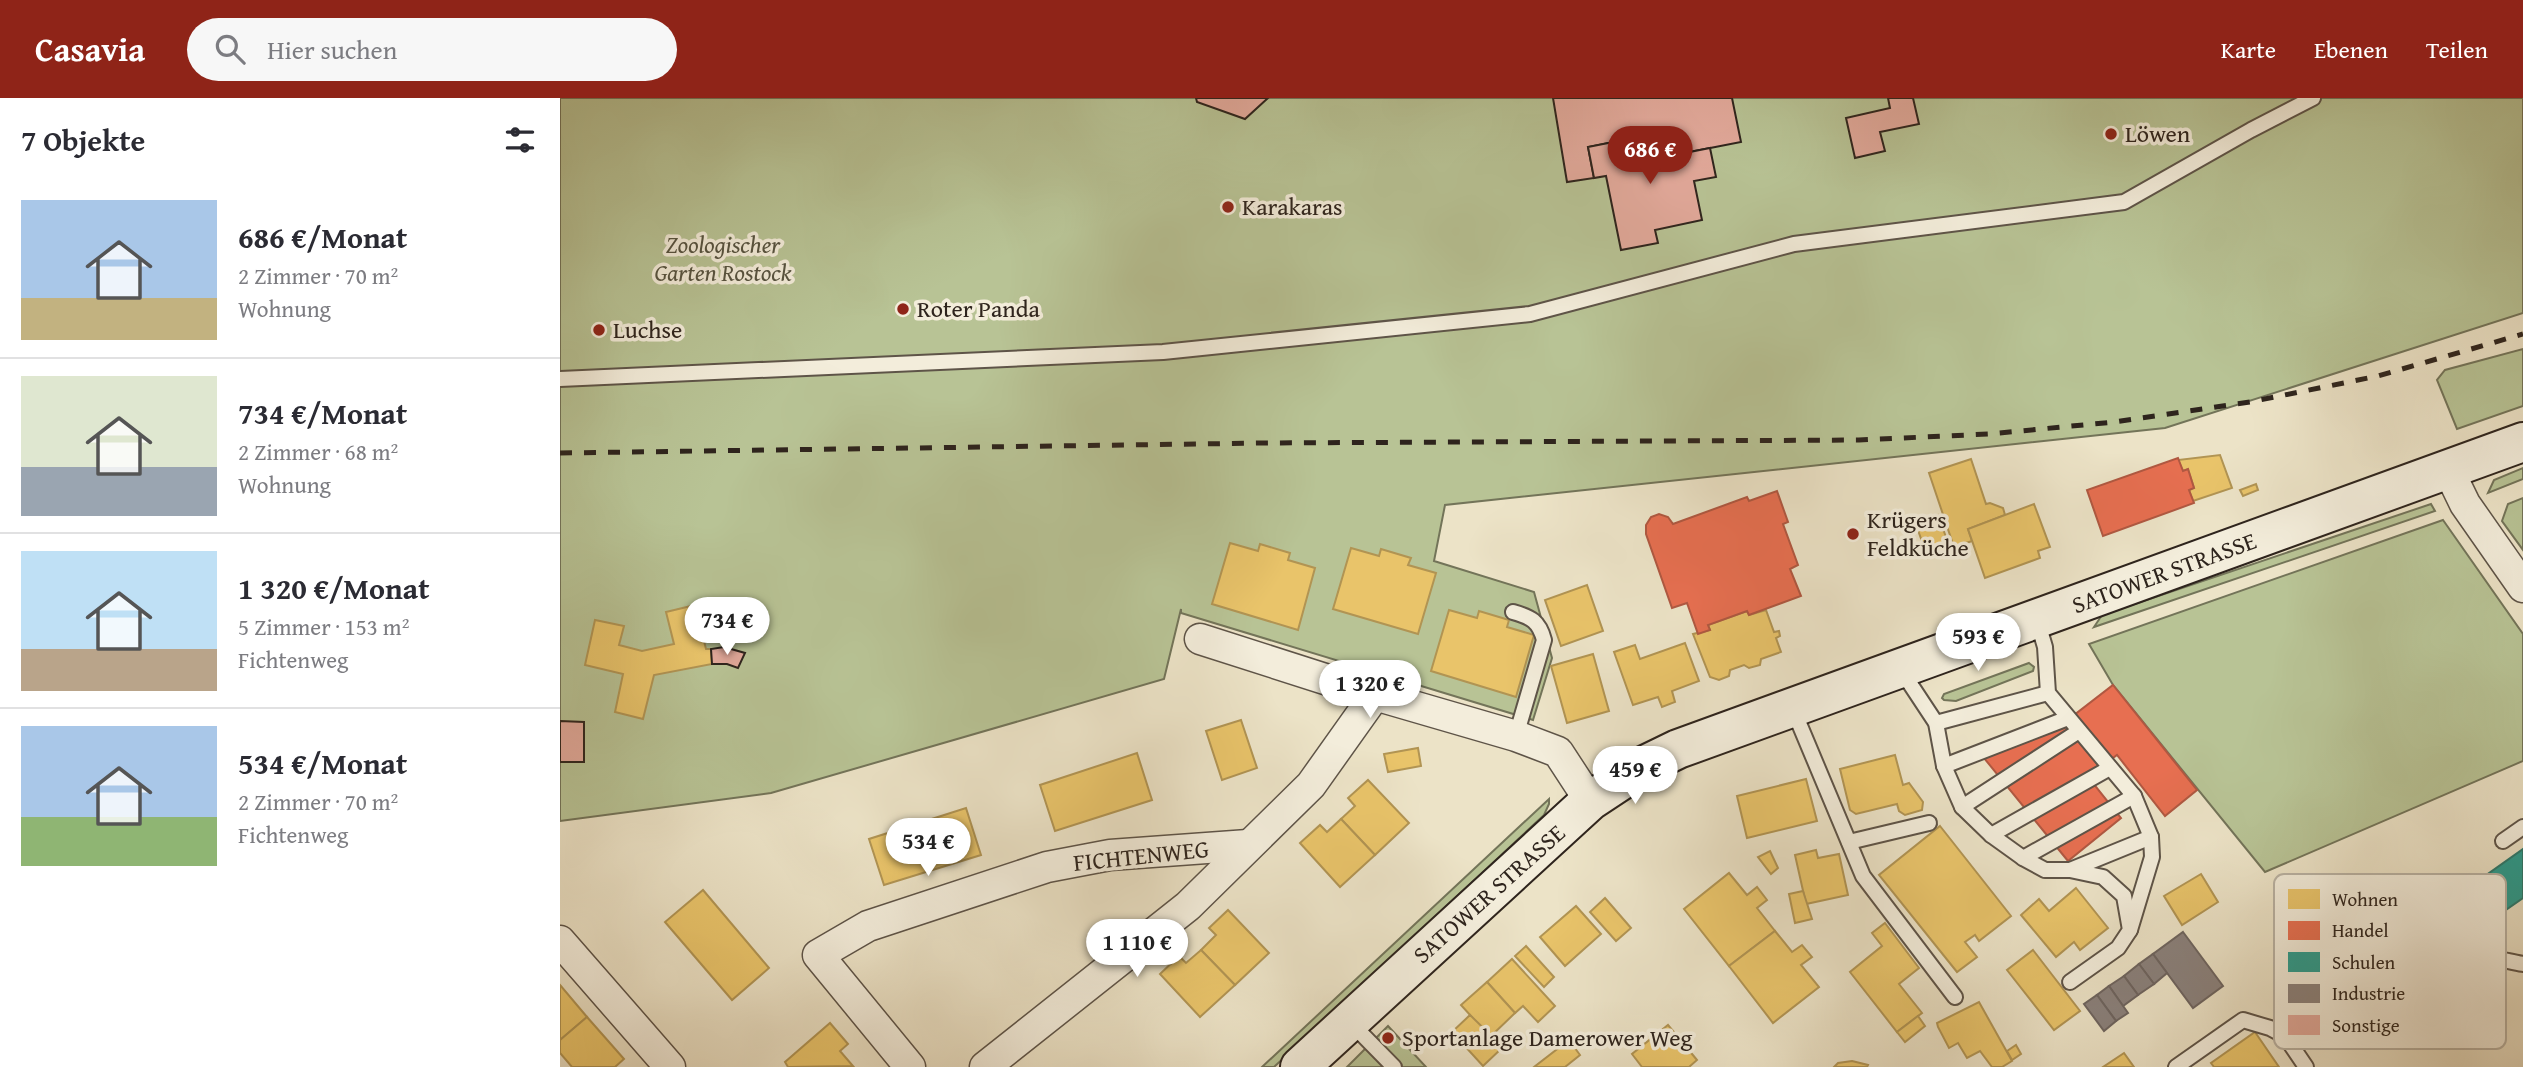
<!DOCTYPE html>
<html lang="de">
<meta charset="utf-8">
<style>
:root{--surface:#fff;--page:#f7f7f7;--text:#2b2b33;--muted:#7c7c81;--line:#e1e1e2;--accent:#8f2418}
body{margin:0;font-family:"Gentium Book Plus",serif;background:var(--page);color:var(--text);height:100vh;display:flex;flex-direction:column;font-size:26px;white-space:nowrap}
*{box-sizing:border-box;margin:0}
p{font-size:23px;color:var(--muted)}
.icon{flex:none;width:38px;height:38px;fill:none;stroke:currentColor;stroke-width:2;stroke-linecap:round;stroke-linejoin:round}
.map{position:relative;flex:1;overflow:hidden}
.sheet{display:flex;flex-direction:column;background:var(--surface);width:560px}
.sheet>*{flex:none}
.price{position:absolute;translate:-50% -60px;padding:0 16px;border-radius:24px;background:#fff;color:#222;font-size:23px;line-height:46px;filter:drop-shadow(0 2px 4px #0008)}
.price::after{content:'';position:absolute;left:50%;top:42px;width:21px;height:16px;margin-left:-10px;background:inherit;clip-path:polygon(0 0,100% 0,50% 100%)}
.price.active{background:var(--accent);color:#fff}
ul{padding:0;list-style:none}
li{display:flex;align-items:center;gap:21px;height:175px;padding:0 21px}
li+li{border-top:2px solid var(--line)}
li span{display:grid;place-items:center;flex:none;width:196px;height:140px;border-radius:0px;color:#555}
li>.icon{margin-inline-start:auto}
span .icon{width:84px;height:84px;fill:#fffc;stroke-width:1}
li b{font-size:30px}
h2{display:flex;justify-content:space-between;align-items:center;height:84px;padding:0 21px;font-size:30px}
header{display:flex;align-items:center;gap:42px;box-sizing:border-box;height:98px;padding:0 35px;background:var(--accent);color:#fff}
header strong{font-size:33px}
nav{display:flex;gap:38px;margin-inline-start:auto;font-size:24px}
.search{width:490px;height:63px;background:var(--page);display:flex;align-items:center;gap:18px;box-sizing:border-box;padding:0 24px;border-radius:38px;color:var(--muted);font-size:26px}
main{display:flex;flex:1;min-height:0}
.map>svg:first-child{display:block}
.green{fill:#b8c395;stroke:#737459;stroke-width:2}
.homes{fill:#e9c46a;stroke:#b19453;stroke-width:2}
.shops{fill:#e76f51;stroke:#b05841;stroke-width:2}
.schools{fill:#2a9d8f;stroke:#2b796d;stroke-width:2}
.industry{fill:#8a817c;stroke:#6e6560;stroke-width:2}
.building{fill:#e2a99b;stroke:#2e241d;stroke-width:2}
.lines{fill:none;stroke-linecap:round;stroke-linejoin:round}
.service-casing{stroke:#5e5448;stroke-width:18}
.minor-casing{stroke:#5e5448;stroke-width:33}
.secondary-casing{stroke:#2e241d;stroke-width:42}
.service{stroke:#f3eddb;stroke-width:14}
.minor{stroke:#f3eddb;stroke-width:30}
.secondary{stroke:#f3eddb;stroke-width:38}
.rail{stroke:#2e241d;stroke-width:5;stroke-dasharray:12 12;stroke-linecap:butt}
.poi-dot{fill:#8f2418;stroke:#f3eddb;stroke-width:2.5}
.labels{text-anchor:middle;stroke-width:7;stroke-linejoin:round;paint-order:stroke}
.poi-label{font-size:24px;fill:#2e241d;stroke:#f3eddb;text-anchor:start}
.park-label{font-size:24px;font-style:italic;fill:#575441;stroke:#f3eddb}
.street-label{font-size:24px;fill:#2e241d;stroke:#f3eddb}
.key{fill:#f3eddb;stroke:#b8b1a2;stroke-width:2}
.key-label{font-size:19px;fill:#2e241d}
</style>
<header>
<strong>Casavia</strong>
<div class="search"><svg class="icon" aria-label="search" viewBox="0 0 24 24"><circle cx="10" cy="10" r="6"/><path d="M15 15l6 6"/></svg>Hier suchen</div>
<nav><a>Karte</a><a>Ebenen</a><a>Teilen</a></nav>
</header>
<main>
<section class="sheet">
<h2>7 Objekte<svg class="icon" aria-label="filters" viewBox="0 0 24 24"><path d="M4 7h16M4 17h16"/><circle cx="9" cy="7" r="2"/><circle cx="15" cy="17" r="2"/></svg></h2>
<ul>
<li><span style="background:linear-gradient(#a9c7e8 70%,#c2b280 0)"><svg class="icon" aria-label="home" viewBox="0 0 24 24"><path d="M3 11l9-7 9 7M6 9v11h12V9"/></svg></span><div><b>686 €/Monat</b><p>2 Zimmer · 70 m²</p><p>Wohnung</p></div></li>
<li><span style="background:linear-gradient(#dfe7d0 65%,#9aa5b1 0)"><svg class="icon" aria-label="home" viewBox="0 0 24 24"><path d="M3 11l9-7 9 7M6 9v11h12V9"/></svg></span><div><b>734 €/Monat</b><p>2 Zimmer · 68 m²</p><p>Wohnung</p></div></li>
<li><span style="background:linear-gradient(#bfe0f5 70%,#b9a48a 0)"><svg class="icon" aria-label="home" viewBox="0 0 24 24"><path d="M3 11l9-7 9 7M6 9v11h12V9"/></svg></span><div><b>1 320 €/Monat</b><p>5 Zimmer · 153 m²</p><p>Fichtenweg</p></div></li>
<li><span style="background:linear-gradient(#a9c7e8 65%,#8fb573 0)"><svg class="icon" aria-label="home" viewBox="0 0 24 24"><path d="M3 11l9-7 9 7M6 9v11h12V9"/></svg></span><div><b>534 €/Monat</b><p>2 Zimmer · 70 m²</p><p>Fichtenweg</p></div></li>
</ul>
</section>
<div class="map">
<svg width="1963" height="969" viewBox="0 0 1963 969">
<rect width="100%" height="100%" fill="#ece3c7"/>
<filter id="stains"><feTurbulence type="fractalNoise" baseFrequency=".00286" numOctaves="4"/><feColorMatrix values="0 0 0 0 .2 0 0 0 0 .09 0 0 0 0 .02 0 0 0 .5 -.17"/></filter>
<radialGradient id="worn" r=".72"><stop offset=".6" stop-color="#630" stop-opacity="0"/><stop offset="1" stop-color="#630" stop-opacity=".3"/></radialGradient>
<g class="green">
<polygon points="0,0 1963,0 1963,215 1605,330 885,407 874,463 974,494 992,560 973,622 621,515 621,511 604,581 211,695 0,723"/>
<polygon points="1963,251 1963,308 1897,331 1877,282 1885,272"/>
<polygon points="1963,370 1963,381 1928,395 1934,382"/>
<polygon points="1963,400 1963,452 1942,423 1948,406"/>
<polygon points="1871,406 1875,413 1534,529 1542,517"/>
<polygon points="1883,422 1963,536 1963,663 1705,774 1553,587 1529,546"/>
<polygon points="1469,565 1474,569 1473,573 1396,603 1384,602 1382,600 1384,596"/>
<polygon points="989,701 989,706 984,717 714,969 702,969"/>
<polygon points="828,928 866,969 787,969"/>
</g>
<g class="homes">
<polygon points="1660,357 1672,390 1633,403 1629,392 1634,390 1628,371 1623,373 1618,362"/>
<polygon points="1411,361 1426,406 1430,405 1443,410 1445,417 1408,431 1412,443 1394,449 1369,375"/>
<polygon points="1696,386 1698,392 1683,398 1680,392"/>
<polygon points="1474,406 1490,449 1478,453 1480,460 1425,480 1408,431"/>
<polygon points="1378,417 1391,453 1368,460 1355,424"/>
<polygon points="670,445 698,453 700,446 730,455 728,462 755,470 738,532 652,506"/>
<polygon points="791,450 819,458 821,451 851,460 848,467 876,475 858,536 773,511"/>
<polygon points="1027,487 1043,533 1001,548 985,502"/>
<polygon points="135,507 146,551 151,551 152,566 94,577 83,621 55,614 63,576 25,567 35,522 64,528 59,547 82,553 114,546 106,514"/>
<polygon points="889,512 917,520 919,513 949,522 947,529 974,537 956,599 871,573"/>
<polygon points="1206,512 1214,534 1219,533 1220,538 1216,540 1221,554 1201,561 1200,567 1189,570 1184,567 1170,572 1169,578 1159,582 1150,579 1133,536 1150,532 1148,527 1187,513 1189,517"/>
<polygon points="1125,545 1139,583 1112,593 1115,604 1102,609 1098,599 1073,607 1054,554 1075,547 1080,561"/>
<polygon points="1033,556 1049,613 1007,625 991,568"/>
<polygon points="681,622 697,670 662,682 646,633"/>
<polygon points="858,650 861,668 828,674 824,656"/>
<polygon points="577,655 592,702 495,733 480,687"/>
<polygon points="1335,657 1343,687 1349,685 1363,704 1362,712 1345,717 1339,713 1337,706 1296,716 1290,712 1280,671"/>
<polygon points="1246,681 1257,723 1187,740 1177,698"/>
<polygon points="808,682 849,725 815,757 781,721 795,708 788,700"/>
<polygon points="406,710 421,757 324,787 309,741"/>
<polygon points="781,721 815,757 780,789 740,745 760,727 767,734"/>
<polygon points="1380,728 1451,818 1419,843 1415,837 1405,844 1417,859 1397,874 1319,777"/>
<polygon points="1256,752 1258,760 1279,756 1288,797 1246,806 1235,757"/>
<polygon points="1210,753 1218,770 1211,776 1198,759"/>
<polygon points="1169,775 1187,797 1197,789 1207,802 1197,810 1215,833 1169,868 1124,811"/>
<polygon points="1641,776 1658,804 1622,827 1604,798"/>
<polygon points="1516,790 1548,830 1520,852 1514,844 1496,859 1461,817 1479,801 1489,813"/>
<polygon points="143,792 209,870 172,902 105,824"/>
<polygon points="1243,793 1252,821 1235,825 1229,796"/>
<polygon points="1045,800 1071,830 1056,843 1030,814"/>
<polygon points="1016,808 1041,836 1005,868 980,839"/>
<polygon points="668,812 709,855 675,887 641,852 656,837 649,830"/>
<polygon points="1325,825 1359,870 1339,886 1362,915 1337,934 1290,874 1322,848 1312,835"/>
<polygon points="1215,833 1232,854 1242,847 1252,859 1241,867 1259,889 1213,925 1169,868"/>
<polygon points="966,848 994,879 984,889 955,858"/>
<polygon points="641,852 675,887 640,919 600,876 619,858 626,865"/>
<polygon points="1473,852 1520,913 1494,932 1447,872"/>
<polygon points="952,861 995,908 978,924 963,908 955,915 927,884"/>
<polygon points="927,884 955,915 930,939 901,907"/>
<polygon points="0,887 27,919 0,942"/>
<polygon points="1419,904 1452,963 1442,969 1432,969 1420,953 1407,960 1398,945 1389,950 1378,929 1377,925"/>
<polygon points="910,917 943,949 923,968 892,934"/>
<polygon points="1358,918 1365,928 1345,944 1337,934"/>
<polygon points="27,919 64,961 55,969 12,969 0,955 0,942"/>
<polygon points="270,925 288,946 280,953 293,968 228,969 225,964"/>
<polygon points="1108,927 1137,962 1129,969 1082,969 1072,956"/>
<polygon points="1695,934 1719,969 1654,969 1651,965"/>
<polygon points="1009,942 1020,957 1005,969 974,969"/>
<polygon points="1456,947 1461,956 1452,962 1447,953"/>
<polygon points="1564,955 1574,969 1543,969"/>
<polygon points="1292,963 1308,967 1307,969 1274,969 1278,965"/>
</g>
<g class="shops">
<polygon points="1618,360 1623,373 1628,371 1634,390 1629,392 1634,405 1543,438 1527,392"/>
<polygon points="1217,393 1228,424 1223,426 1238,467 1230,471 1241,498 1189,517 1187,513 1148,527 1150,532 1138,536 1127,505 1112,510 1086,436 1086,427 1091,419 1099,416 1108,419 1113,426 1187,399 1189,403"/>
<polygon points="1553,587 1637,692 1605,718 1557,657 1528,679 1561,720 1508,763 1415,649 1486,626 1492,634"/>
</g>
<polygon class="schools" points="1963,751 1963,800 1914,834 1891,802"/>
<g class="industry">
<polygon points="1623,834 1663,888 1633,910 1593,856"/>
<polygon points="1593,856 1607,875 1594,886 1579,866"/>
<polygon points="1579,866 1594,886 1578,897 1564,878"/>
<polygon points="1564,878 1578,897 1563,908 1549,888"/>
<polygon points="1549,888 1568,915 1556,923 1537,897"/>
<polygon points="1537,897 1556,923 1544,933 1524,906"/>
</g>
<g class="building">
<polygon points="636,0 708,0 685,21 637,4"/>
<polygon points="993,0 1172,0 1181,44 1104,59 1099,35 1028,49 1034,80 1007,84"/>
<polygon points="1328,0 1353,0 1359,26 1320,34 1325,53 1295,60 1286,20 1330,10"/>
<polygon points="1099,35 1104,59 1150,50 1156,79 1134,83 1142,122 1095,132 1098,145 1061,152 1046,78 1034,80 1028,49"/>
<polygon points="164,549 185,555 178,570 167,566 152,566 151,551"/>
<polygon points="0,623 24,624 24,664 0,664"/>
</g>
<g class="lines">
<defs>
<g id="service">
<polyline points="0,281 603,254 970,216 1234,146 1564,104 1691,32 1753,0"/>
<path d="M953,514c18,5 26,9 31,28l-28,96"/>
<polyline points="1477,522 1485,549 1488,595 1574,698 1591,739 1592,759 1570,832"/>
<polyline points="1341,572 1376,625 1384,668 1402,709 1431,737 1463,760 1485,772 1510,772 1591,739"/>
<polyline points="1233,611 1303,778 1395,899"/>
<polyline points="1376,625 1488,595"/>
<polyline points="1384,668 1508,620"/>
<polyline points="1402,709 1519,633"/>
<polyline points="1431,737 1550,670"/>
<polyline points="1943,743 1963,729"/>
<polyline points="1289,744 1369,725"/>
<polyline points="1463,760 1574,698"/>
<polyline points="1510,772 1543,779 1564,798 1570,832 1558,850 1510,884"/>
<polyline points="790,924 834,969"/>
<polyline points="1616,969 1683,922 1710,930 1725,938"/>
<path d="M1746,969l-21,-31c23,-17 114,-85 136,-87 30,-1 72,9 102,15"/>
</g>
<g id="minor">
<polyline points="1888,371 1905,406 1963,489"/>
<polyline points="640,541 815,597 956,638 998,654 1030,703"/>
<polyline points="0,843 110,969"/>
<polyline points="350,969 258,857 308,828 487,769 550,757 688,747"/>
<polyline points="425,969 628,808 751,687 815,597"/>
</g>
<polyline id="secondary" points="740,969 1030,703 1083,668 1118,651 1963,344"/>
</defs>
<use href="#service" class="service-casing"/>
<use href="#minor" class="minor-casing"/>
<use href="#secondary" class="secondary-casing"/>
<use href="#service" class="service"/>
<use href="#minor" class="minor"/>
<use href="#secondary" class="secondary"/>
<polyline class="rail" points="0,355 704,345 1299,342 1429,336 1554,324 1690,304 1818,278 1963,236"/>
</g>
<g class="poi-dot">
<circle cx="1551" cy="36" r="7"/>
<circle cx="668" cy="109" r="7"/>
<circle cx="343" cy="211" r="7"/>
<circle cx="39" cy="232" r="7"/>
<circle cx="1293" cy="436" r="7"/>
<circle cx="828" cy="940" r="7"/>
</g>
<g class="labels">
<g class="poi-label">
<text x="1565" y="44">Löwen</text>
<text x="682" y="117">Karakaras</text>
<text x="357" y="219">Roter Panda</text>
<text x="53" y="240">Luchse</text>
<text x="1307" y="430">Krügers<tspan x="1307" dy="28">Feldküche</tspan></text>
<text x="842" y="948">Sportanlage Damerower Weg</text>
</g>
<g class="park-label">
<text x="163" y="155">Zoologischer<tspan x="163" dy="28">Garten Rostock</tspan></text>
</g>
<g class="street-label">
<text transform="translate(1604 475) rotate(-20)" y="8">SATOWER STRASSE</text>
<text transform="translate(581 758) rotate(-6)" y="8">FICHTENWEG</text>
<text transform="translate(929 796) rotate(-42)" y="8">SATOWER STRASSE</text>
</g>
</g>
<rect x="1714" y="776" width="232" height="175" rx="10" class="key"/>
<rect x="1728" y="791" width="32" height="20" fill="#e9c46a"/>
<rect x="1728" y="823" width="32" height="19" fill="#e76f51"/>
<rect x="1728" y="854" width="32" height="20" fill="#2a9d8f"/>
<rect x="1728" y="886" width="32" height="19" fill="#8a817c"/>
<rect x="1728" y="917" width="32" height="20" fill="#e2a99b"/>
<g class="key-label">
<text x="1772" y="808">Wohnen</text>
<text x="1772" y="839">Handel</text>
<text x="1772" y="871">Schulen</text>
<text x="1772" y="902">Industrie</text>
<text x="1772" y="934">Sonstige</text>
</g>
<rect width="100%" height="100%" filter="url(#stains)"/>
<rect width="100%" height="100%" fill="url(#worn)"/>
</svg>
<b class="price active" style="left:1090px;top:88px">686 €</b>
<b class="price" style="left:167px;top:559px">734 €</b>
<b class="price" style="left:1418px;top:575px">593 €</b>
<b class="price" style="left:810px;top:622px">1 320 €</b>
<b class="price" style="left:1075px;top:708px">459 €</b>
<b class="price" style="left:368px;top:780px">534 €</b>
<b class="price" style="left:577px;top:881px">1 110 €</b>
</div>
</main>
